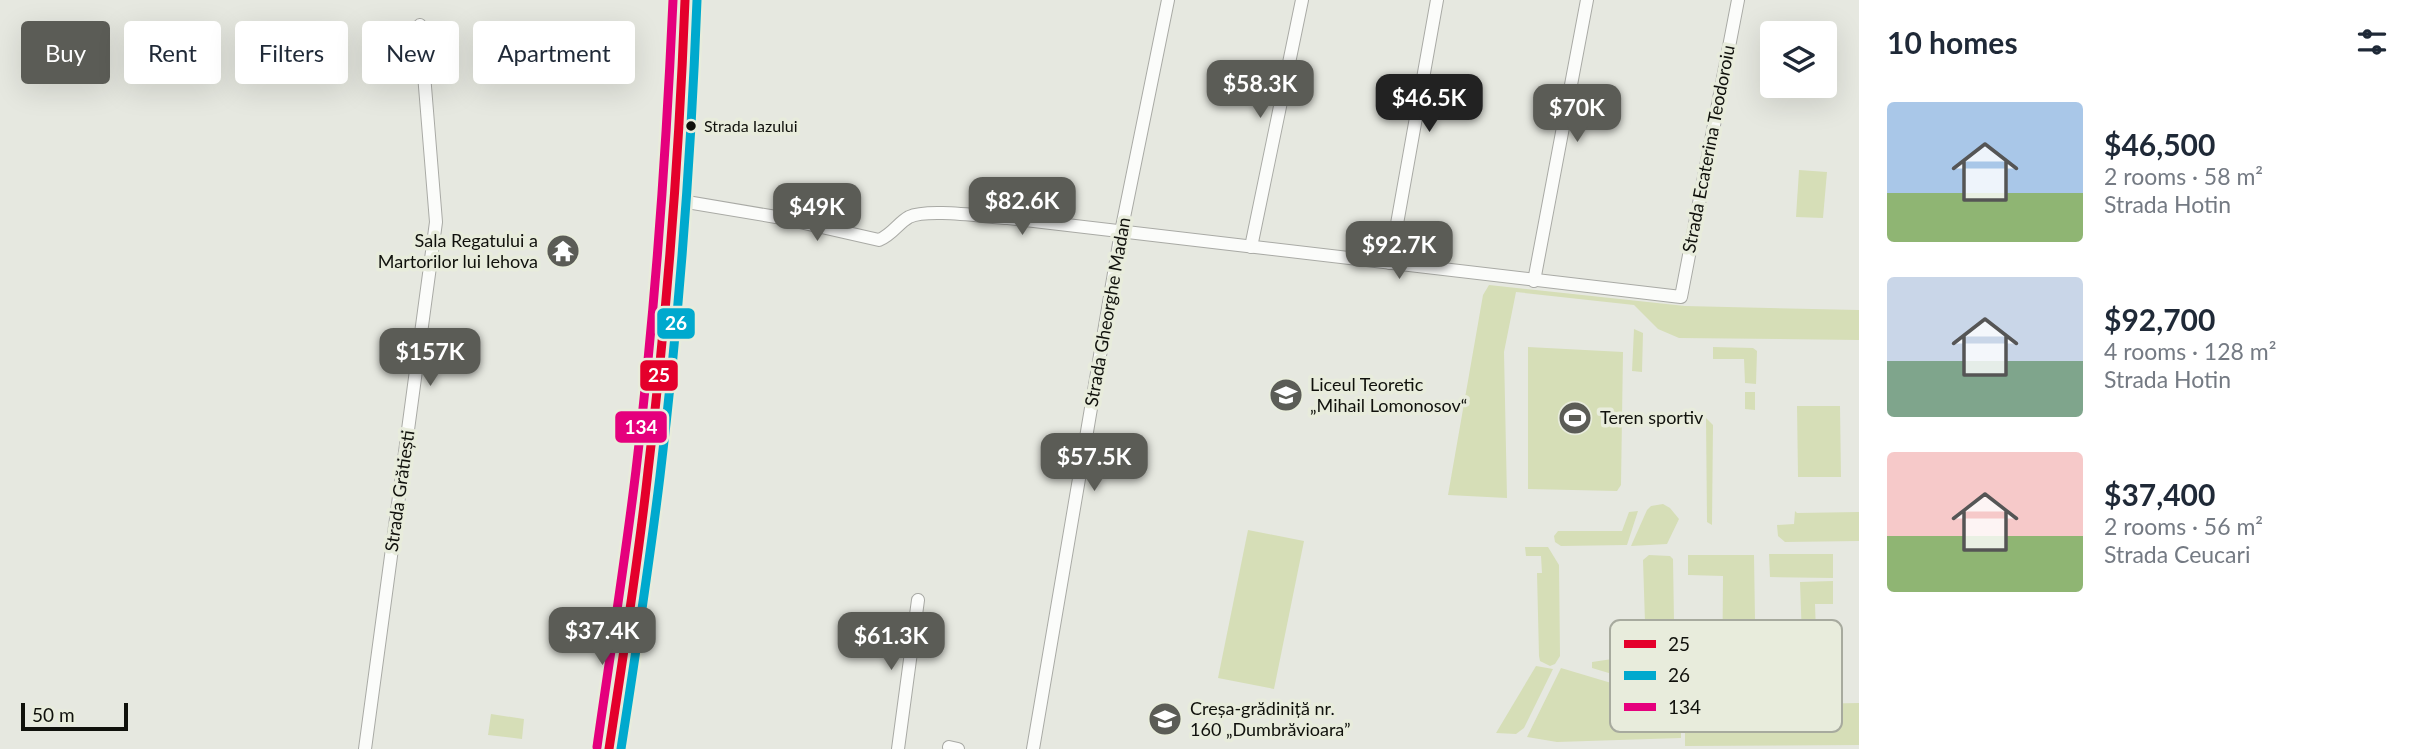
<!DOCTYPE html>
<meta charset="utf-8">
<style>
:root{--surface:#fff;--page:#f2f2f3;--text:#1f2937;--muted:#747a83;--accent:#5b5c56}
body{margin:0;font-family:Lato,sans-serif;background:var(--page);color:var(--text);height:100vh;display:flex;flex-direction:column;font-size:26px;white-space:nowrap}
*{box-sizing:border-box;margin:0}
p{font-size:23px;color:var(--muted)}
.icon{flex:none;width:38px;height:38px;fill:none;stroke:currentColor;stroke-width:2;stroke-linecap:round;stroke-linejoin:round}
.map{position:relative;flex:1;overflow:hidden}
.drawer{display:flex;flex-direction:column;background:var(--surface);width:560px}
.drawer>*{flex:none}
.top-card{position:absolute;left:21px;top:21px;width:665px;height:63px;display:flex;gap:14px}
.tools{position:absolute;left:1760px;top:21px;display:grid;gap:14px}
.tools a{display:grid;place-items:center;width:77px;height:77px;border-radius:7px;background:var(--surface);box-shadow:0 7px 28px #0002;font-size:35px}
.scale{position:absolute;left:21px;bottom:18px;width:107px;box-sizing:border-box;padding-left:7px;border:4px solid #10110c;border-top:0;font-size:19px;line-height:24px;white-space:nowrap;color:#10110c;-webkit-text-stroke:5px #e8ecdc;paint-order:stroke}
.price{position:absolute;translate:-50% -60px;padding:0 16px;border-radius:14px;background:var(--accent);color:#fff;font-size:23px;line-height:46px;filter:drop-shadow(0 2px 4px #0008)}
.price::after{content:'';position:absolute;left:50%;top:42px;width:21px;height:16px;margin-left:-10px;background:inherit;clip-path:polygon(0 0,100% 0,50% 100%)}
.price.on{background:#222;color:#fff}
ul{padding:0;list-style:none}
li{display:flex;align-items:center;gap:21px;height:175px;padding:0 28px}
li span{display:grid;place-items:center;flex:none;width:196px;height:140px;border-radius:7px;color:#555}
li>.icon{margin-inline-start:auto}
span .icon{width:84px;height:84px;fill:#fffc;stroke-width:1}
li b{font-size:30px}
h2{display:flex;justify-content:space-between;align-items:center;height:84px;padding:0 28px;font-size:30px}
.tag{padding:0 24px;border-radius:7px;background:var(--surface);box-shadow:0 7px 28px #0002;font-size:24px;line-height:63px}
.tag.on{background:var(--accent);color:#fff}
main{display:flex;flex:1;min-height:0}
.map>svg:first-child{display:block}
.green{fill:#d6deb7}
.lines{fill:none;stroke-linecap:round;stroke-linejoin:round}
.street-casing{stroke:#a9aaa5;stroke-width:14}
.secondary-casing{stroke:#a9aaa5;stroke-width:19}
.street{stroke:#fbfcfa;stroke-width:12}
.secondary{stroke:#eef0e9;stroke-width:18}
.bus-1-casing{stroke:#e8ecdc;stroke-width:14}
.bus-2-casing{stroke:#e8ecdc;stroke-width:14}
.bus-3-casing{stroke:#e8ecdc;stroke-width:14}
.bus-1{stroke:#e4002b;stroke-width:9}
.bus-2{stroke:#00a9ce;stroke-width:9}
.bus-3{stroke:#e5007d;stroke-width:9}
.bus-dot{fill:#10110c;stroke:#e8ecdc;stroke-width:2.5}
.labels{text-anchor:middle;stroke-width:7;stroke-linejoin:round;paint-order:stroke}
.bus-label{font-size:16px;fill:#10110c;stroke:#e8ecdc;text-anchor:start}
.street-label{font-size:18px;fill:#10110c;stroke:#e8ecdc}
.poi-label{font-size:18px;fill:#10110c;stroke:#e8ecdc;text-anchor:start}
.key{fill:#e8ecdc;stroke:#a7aa9e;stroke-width:2}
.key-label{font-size:19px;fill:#10110c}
.line-badge{stroke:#e8ecdc;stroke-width:2.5}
.badge-label{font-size:19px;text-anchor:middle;font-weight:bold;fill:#fff}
</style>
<main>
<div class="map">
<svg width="1859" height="749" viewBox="0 0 1859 749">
<rect width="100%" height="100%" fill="#e6e8e0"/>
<g class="green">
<polygon points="1799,170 1827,172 1823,218 1796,217"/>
<polygon points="1489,285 1685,306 1859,310 1859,340 1679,338 1658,329 1634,305 1516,292 1504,352 1507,498 1448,495 1483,295"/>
<polygon points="1634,329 1643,333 1642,372 1632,371"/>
<polygon points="1528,347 1623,352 1621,485 1617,491 1528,489"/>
<polygon points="1713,347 1753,348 1757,351 1756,384 1745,383 1744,359 1713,359"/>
<polygon points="1745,392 1755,392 1755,410 1745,409"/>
<polygon points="1797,406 1840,406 1841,477 1798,477"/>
<polygon points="1706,418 1713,425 1712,525 1707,522"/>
<polygon points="1663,504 1670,508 1679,519 1667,544 1631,546 1647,510 1651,506"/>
<polygon points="1638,511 1627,545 1561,546 1555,542 1554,536 1558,531 1622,531 1629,512"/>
<polygon points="1795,511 1797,513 1859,512 1859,541 1785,542 1778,536 1777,525 1794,524"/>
<polygon points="1248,530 1304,541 1274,689 1218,678"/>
<polygon points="1525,547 1548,547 1559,565 1560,656 1555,664 1550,666 1540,661 1539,656 1537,573 1542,573 1541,556 1526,556"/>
<polygon points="1769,554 1833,554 1833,578 1770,577"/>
<polygon points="1649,555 1670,556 1673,559 1674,621 1657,623 1657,677 1674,678 1674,687 1669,691 1592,668 1592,662 1646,654 1643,560"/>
<polygon points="1688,555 1754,555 1755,620 1736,621 1737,676 1755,676 1755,692 1751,696 1722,697 1723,576 1688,575"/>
<polygon points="1833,581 1833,604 1815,604 1817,663 1834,663 1834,692 1829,695 1804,696 1800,582"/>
<polygon points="1536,666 1553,669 1524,728 1516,734 1496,733"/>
<polygon points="1561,668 1675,702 1674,711 1670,711 1669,730 1681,731 1681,738 1557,742 1527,737"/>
<polygon points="1680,703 1695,706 1859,703 1859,745 1685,746 1685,711 1679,711"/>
<polygon points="491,714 524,719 522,739 488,735"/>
</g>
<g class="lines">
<defs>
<g id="street">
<path d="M675,200l107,18 97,22c13,-5 19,-17 30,-23 19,-9 76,0 99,1l673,79 57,-297"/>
<polyline points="1251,247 1302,0"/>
<polyline points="1390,263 1437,0"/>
<polyline points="1534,281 1587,0"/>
<polyline points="949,747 958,749"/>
<polyline points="365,749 436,222 420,25"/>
<polyline points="898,749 918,600"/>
<polyline points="1033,749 1121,232 1168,0"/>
</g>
<path id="secondary" d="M609,749c10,-70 22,-140 31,-210 23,-179 39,-359 45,-539"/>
</defs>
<use href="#street" class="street-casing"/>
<use href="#secondary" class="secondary-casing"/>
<use href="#street" class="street"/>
<use href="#secondary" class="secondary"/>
<defs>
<path id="bus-1" d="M609,749c14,-93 29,-185 39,-278 19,-157 31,-314 37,-471"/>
<path id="bus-2" d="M621,749c14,-91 28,-182 39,-273 19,-158 31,-317 37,-476"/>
<path id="bus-3" d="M597,747c13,-92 28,-185 39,-277 19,-157 30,-313 37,-470"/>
</defs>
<use href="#bus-1" class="bus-1-casing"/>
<use href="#bus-2" class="bus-2-casing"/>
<use href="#bus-3" class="bus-3-casing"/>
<use href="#bus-1" class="bus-1"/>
<use href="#bus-2" class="bus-2"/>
<use href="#bus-3" class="bus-3"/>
</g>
<defs>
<symbol id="temple-disc" viewBox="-11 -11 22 22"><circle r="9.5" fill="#5b5c56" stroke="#e8ecdc"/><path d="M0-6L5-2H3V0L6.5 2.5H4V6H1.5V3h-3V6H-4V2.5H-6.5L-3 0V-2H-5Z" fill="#fff"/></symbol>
<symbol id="school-disc" viewBox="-11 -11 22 22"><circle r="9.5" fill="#5b5c56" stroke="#e8ecdc"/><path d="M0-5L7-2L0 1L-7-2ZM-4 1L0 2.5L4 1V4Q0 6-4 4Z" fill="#fff"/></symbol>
<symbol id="stadium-disc" viewBox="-11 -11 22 22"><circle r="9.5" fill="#5b5c56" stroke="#e8ecdc"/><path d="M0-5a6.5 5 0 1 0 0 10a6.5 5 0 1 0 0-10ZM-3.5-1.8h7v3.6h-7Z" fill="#fff"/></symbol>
</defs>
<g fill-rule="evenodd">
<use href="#temple-disc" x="544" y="232" width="38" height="38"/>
<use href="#school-disc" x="1267" y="376" width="38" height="38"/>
<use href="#stadium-disc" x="1556" y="399" width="38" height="38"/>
<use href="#school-disc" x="1146" y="700" width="38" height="38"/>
</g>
<circle class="bus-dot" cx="691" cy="126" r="6"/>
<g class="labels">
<g class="bus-label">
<text x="704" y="132">Strada Iazului</text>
</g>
<g class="street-label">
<text transform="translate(1709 149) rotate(-79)" y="6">Strada Ecaterina Teodoroiu</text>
<text transform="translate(1108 312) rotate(-80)" y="6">Strada Gheorghe Madan</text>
<text transform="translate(400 491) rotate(-82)" y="6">Strada Grătiești</text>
</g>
<g class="poi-label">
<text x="538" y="247" text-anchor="end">Sala Regatului a<tspan x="538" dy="21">Martorilor lui Iehova</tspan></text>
<text x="1310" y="391">Liceul Teoretic<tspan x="1310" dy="21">„Mihail Lomonosov“</tspan></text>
<text x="1600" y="424">Teren sportiv</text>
<text x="1190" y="715">Creșa-grădiniță nr.<tspan x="1190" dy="21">160 „Dumbrăvioara”</tspan></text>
</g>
</g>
<rect x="1610" y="620" width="232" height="112" rx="10" class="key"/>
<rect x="1624" y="640" width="32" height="8" fill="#e4002b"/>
<rect x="1624" y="671" width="32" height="9" fill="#00a9ce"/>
<rect x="1624" y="703" width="32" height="8" fill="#e5007d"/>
<g class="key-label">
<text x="1668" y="651">25</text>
<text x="1668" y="682">26</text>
<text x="1668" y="714">134</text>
</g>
<g class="line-badge">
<rect x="656" y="307" width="40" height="33" rx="7" fill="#00a9ce"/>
<rect x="639" y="359" width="40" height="33" rx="7" fill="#e4002b"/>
<rect x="614" y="410" width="54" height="34" rx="7" fill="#e5007d"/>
</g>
<g class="badge-label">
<text x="676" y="330">26</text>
<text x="659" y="382">25</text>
<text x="641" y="434">134</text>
</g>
</svg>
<div class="tools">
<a><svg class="icon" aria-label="layers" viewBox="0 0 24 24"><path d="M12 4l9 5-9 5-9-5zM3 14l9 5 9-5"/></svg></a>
</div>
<div class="scale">50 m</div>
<b class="price" style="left:1260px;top:120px">$58.3K</b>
<b class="price on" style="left:1429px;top:134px">$46.5K</b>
<b class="price" style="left:1577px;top:144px">$70K</b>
<b class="price" style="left:1022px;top:237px">$82.6K</b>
<b class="price" style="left:817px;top:243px">$49K</b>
<b class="price" style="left:1399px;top:281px">$92.7K</b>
<b class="price" style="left:430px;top:388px">$157K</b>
<b class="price" style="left:1094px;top:493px">$57.5K</b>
<b class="price" style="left:602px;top:667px">$37.4K</b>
<b class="price" style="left:891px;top:672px">$61.3K</b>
<div class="top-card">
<a class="tag on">Buy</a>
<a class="tag">Rent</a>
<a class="tag">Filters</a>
<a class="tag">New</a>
<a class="tag">Apartment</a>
</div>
</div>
<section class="drawer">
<h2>10 homes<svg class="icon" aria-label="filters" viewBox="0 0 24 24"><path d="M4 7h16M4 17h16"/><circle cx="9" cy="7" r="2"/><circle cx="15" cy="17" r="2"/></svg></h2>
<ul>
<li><span style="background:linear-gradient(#a9c7e8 65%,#8fb573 0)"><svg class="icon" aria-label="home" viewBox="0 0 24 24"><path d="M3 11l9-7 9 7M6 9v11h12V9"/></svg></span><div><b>$46,500</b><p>2 rooms · 58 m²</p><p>Strada Hotin</p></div></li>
<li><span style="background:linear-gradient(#c9d6e8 60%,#7fa58c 0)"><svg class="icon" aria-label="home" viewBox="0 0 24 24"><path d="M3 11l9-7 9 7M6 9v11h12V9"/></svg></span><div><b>$92,700</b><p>4 rooms · 128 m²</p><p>Strada Hotin</p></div></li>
<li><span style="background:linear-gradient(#f6c9c9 60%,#8fb573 0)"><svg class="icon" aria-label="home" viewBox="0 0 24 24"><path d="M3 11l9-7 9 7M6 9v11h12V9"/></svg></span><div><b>$37,400</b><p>2 rooms · 56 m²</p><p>Strada Ceucari</p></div></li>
</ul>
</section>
</main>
